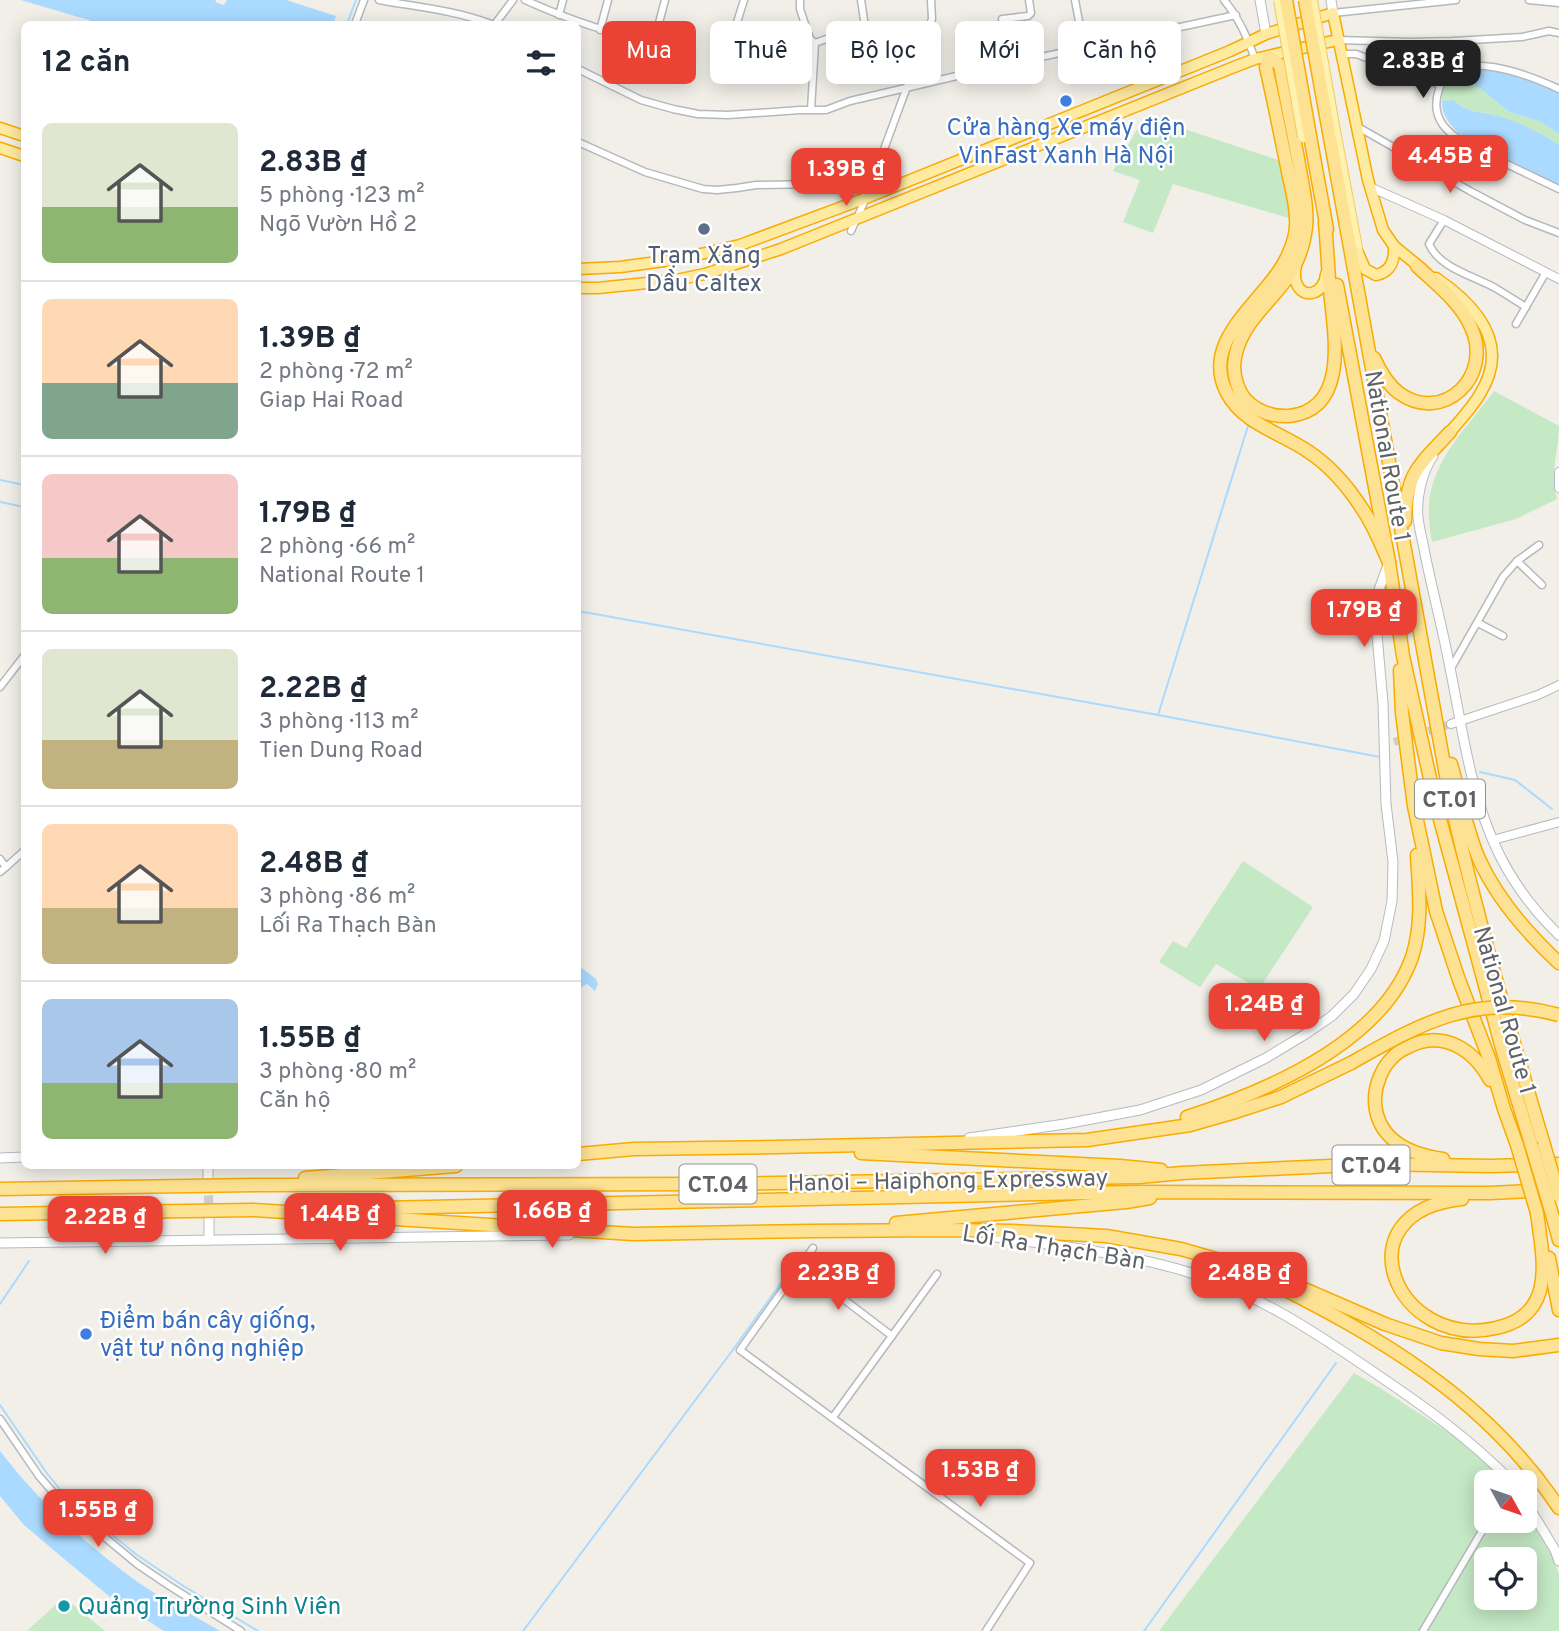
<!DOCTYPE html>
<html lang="vi">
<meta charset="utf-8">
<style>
:root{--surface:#fff;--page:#f2f2f3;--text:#1f2937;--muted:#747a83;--line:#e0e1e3;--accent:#ea4335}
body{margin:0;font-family:Overpass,sans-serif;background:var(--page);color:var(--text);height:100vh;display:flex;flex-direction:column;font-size:26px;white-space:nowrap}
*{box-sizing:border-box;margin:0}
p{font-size:23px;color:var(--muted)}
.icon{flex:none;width:38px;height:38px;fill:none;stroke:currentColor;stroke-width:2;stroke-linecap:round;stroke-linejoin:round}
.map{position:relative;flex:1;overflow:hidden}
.details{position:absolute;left:21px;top:21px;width:560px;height:1148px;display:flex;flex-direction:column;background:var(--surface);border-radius:10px;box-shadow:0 4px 18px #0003}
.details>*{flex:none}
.top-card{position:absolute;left:602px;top:21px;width:665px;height:63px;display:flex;gap:14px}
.needle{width:46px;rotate:130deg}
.tools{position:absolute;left:1474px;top:1470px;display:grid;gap:14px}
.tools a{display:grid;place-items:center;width:63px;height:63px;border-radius:10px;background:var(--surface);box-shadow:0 4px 18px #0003;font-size:35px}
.price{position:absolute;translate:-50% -60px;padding:0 16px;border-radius:14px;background:var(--accent);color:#fff;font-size:23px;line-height:46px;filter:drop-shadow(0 2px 4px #0008)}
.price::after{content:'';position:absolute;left:50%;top:42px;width:21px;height:16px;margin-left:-10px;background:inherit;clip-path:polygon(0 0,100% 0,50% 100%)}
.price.selected{background:#222;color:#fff}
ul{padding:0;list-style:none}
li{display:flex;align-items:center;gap:21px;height:175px;padding:0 21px}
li+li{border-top:2px solid var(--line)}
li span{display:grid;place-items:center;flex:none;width:196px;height:140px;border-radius:10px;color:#555}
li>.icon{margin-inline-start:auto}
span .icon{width:84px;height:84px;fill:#fffc;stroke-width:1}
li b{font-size:30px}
h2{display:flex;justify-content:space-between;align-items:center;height:84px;padding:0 21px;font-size:30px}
.pill{padding:0 24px;border-radius:10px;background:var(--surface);box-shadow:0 4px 18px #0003;font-size:24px;line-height:63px}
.pill.selected{background:var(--accent);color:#fff}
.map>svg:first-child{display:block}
.green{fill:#c5e8c5;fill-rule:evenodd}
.water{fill:#aadaff}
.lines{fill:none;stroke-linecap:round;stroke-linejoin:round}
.stream{stroke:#aadaff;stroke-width:2}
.tertiary-tunnel{stroke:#ccccc8;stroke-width:8;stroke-dasharray:8 4;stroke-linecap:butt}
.secondary-tunnel{stroke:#ccccc8;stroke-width:9;stroke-dasharray:9 4.5;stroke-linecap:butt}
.minor-casing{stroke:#b5b8bc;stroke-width:9}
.tertiary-casing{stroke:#b5b8bc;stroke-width:10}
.secondary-casing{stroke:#b6babf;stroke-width:11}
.primary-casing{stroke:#f2c960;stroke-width:12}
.trunk-casing{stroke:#f9ab00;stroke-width:13}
.motorway-casing{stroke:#f9ab00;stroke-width:15}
.minor{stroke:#fff;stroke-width:6}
.tertiary{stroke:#fff;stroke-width:8}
.secondary{stroke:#fff;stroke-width:9}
.primary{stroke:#fff2af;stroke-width:10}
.trunk{stroke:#feeaa1;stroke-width:10}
.motorway{stroke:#fde293;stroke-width:12}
.primary-bridge-casing{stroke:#f2c960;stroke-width:12;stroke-linecap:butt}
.motorway-bridge-casing{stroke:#f9ab00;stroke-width:15;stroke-linecap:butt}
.primary-bridge{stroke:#fff2af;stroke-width:10}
.motorway-bridge{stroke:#fde293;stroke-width:12}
.shop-dot{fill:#3f7fe0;stroke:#fff;stroke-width:2.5}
.service-dot{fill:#5c6f8a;stroke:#fff;stroke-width:2.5}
.culture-dot{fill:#0f9aa8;stroke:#fff;stroke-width:2.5}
.labels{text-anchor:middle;stroke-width:5;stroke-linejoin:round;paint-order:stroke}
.shield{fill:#fff;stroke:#8f9295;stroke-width:2}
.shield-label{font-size:23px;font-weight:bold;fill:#5f6368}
.shop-label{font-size:24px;fill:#366cbe;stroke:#fff}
.service-label{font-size:24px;fill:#4e5e75;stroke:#fff}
.street-label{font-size:24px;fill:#5f6368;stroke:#fff}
.culture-label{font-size:24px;fill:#0d838f;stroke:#fff;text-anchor:start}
</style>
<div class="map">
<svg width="1559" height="1631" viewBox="0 0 1559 1631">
<rect width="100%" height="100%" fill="#f1efe8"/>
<g class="green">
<path d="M1463,73l1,8 16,7 29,24 30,9 20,13v11c-19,-13 -43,-24 -66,-30 -17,-5 -26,-2 -40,-15l-11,1c-2,-14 7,-24 21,-28z"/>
<polygon points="1145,116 1281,161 1292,219 1173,184 1153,233 1123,222 1140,180 1113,171"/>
<path d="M1494,391l65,35c0,27 -10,45 -2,73l-41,20 -84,23c-2,-12 -4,-25 -3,-38 4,-46 39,-77 65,-113z"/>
<polygon points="1243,861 1313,907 1259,989 1216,964 1200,987 1159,962 1173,941 1186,948"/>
<path d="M1354,1373l26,15 100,65 26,29h-20v39h38v-18l4,3 22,45 9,23v57h-400zM1486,1559h38v39h-38z"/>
<polygon points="64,1597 105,1631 27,1631"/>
</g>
<g class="water">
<polygon points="21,0 215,0 217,3 224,5 227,0 286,0 336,16 333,24 102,24"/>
<path d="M1480,68c24,-1 57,14 79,24v42l-20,-13 -30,-9 -29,-24 -16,-7 -1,-8z"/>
<path d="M1453,100c16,14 22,10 40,15 23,5 47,17 66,30v41l-85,-42c-15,-9 -33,-24 -32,-43z"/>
<polygon points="578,965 596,979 598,984 595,991 587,984 578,989"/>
<path d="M0,1451c36,47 80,88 128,124 28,21 61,38 92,56h-56l-5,-3 -50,-32 -40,-33 -45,-38 -24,-29z"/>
</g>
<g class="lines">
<g class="stream">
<polyline points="347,24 356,0"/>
<polyline points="0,480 24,485"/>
<polyline points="0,502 24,507"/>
<polyline points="578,611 1158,715 1380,757"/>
<polyline points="1158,715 1248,426"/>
<polyline points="1480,772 1515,780 1552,809"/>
<polyline points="0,1304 29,1261"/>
<polyline points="0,1405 46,1472 62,1492 84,1512 137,1555 185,1587 258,1631"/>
<polyline points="523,1631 732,1351 802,1254"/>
<polyline points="1144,1631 1336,1363"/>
</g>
<polyline class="tertiary-tunnel" points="1394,742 1451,724"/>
<polyline class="secondary-tunnel" points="208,1182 209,1214"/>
<defs>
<g id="minor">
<path d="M379,0c38,7 75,10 112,24"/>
<path d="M525,0c42,19 84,34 129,42l11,-42"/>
<polyline points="800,0 800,9 810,39"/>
<polyline points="861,0 866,33"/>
<polyline points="1075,0 1084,48"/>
<path d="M1224,0c15,18 23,37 31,59"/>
<polyline points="1529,0 1559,3"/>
<polyline points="1333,13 1456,0"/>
<polyline points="559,15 563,0"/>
<polyline points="1002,19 1028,16 1031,13 1029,0"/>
<polyline points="355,24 364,0"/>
<polyline points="495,24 513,0"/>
<polyline points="600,30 608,0"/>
<polyline points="765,30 772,49 810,39 815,43 811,110"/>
<polyline points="733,35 744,0"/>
<polyline points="1337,40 1411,42 1454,41 1522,37 1549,31 1559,33"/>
<polyline points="1454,41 1456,70"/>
<polyline points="815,43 832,37"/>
<polyline points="1340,54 1356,54 1440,85"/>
<polyline points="578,69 641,100 673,109 698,114 728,115 800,110 826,110 850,101 995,67 1236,15"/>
<path d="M1559,89c-28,-13 -105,-45 -120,0 -4,12 -4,25 4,36 12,16 35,25 53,34 21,10 42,20 63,30"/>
<polyline points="1358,127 1470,191 1525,220 1559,233"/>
<polyline points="578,142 645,172 703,189 717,190 737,188 756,185 872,183"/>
<path d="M1444,220l-15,24c11,25 46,32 68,45 10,6 19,12 29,18"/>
<polyline points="851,231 866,198 932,19 931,0"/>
<polyline points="1516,324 1546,272"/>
<polyline points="1517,561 1542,585"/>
<polyline points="1478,623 1503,636"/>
<polyline points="1450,670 1503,577 1517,561 1539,545"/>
<polyline points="0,687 24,656"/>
<polyline points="0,859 6,867 0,872"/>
<polyline points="6,867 24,851"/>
<polyline points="813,1248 740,1350 1030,1563 986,1631"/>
<polyline points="800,1266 892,1336"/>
<polyline points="833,1417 937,1274"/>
<polyline points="0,1419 39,1476 52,1491 96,1530 137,1564 168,1585 241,1631"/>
<polyline points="1423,1631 1488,1521"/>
</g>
<g id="tertiary">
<polyline points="1370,187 1444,220 1559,279"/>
<polyline points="1559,472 1559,488"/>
<polyline points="1451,724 1538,695 1559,685"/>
<polyline points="1493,840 1559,822"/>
</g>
<g id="secondary">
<polyline points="1260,0 1266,34"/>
<polyline points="1331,0 1333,13"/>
<path d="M1433,456c-11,16 -17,42 -15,61 1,11 4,21 6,32 7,36 17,73 24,109 14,66 21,135 51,196 15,30 36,58 60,81"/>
<polyline points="969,1138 1065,1124 1140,1110 1201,1090 1266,1058 1304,1035 1332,1016 1354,994 1371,969 1384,941 1392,901 1393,862 1386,804 1383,703 1375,612 1377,595 1388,565"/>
<polyline points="0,1158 24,1157"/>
<polyline points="208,1166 208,1177"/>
<polyline points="209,1217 209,1240"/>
<path d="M989,1236c63,9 127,16 189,33 74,21 134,61 197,104 50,34 94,65 137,109"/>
<polyline points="0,1243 569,1235"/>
<polyline points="1524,1499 1555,1550 1559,1561"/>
</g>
<polyline id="primary" points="1335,131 1358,253 1357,259"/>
<g id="trunk">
<polyline points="0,128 24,136"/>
<polyline points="0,148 24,156"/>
<path d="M1358,253l7,16 11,6c15,-3 19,-15 18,-29"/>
<path d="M1296,265c-1,5 -2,11 0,17 7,20 29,11 30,-8"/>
<polyline points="578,269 620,267 679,259 740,245 866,198 1230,51 1266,34 1333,13 1368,180 1383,230 1394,246 1422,269"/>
<path d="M1436,278c41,28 75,66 44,116 -8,14 -20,26 -30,38"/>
<polyline points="578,288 598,288 676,280 705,274 781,249 1234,67 1255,59 1337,40"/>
</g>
<g id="motorway">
<path d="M1329,132l120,660c26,119 60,236 95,353"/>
<polyline points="1310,136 1327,229"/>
<path d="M1325,222c2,23 3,46 5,69 4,41 20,119 -41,125 -17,1 -31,-4 -43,-16 -8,-9 -12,-23 -12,-34 2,-39 34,-60 54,-89 10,-15 16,-32 18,-50 2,-18 -3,-39 -6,-57 -6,-35 -14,-70 -20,-105l-11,-8 -3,10c8,35 15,70 22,105 3,15 8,31 8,47 1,12 -3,25 -8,36 -19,44 -90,83 -61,138 16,31 55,40 82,59 21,14 40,36 54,58 11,16 18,35 26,52"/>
<polyline points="1337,285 1389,562 1403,656 1435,801 1503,1052 1531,1144"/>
<path d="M1374,358c6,13 14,27 25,35 44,32 95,-17 72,-66 -11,-25 -35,-43 -54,-61"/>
<path d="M1405,521c1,-49 14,-55 45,-89"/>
<polyline points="1400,670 1402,713 1414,806 1436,911 1459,980 1489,1058 1504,1109 1517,1145"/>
<path d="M1451,764c9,31 15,65 28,95 18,40 48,74 80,104"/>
<path d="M1187,1117c80,-26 195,-74 225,-160 11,-33 7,-68 5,-102"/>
<polyline points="861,1153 1120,1166 1161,1170"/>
<polyline points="578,1154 634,1149 776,1147 1087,1140 1190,1125 1232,1113 1281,1097 1351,1063"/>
<path d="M1443,1159c-35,-5 -69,-21 -68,-62 1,-14 7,-29 17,-39 5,-6 11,-9 18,-12 34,-16 64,4 80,34"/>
<polyline points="305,1178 456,1166"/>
<polyline points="253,1185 714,1184 1139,1177 1182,1173 1374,1164 1490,1166 1559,1164"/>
<polyline points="0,1189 121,1187"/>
<path d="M1462,1199c-124,13 -66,152 34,129 61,-13 47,-69 41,-115"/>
<polyline points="334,1209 1136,1192 1490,1193 1555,1190"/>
<polyline points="253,1210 633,1234 812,1231 949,1230 1012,1231 1106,1236 1181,1249 1272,1275 1385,1324 1441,1343 1479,1349 1513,1351 1559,1345"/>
<polyline points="0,1214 120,1212"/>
<polyline points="1552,1214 1559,1240"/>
<polyline points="896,1223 1126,1202 1150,1198"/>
<polyline points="1549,1258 1559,1310"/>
<path d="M1264,1279c116,58 222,119 295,229"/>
</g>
</defs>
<use href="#minor" class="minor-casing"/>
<use href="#tertiary" class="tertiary-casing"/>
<use href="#secondary" class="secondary-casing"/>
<use href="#primary" class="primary-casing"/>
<use href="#trunk" class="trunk-casing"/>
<use href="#motorway" class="motorway-casing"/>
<use href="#minor" class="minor"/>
<use href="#tertiary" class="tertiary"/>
<use href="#secondary" class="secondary"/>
<use href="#primary" class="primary"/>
<use href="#trunk" class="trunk"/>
<use href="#motorway" class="motorway"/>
<defs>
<g id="primary-bridge">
<polyline points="1279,0 1303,137"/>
<polyline points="1312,0 1335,131"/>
</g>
<g id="motorway-bridge">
<polyline points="1286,0 1310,136"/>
<polyline points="1305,0 1329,132"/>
<path d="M1351,1063c71,-40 124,-71 208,-48"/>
<polyline points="1531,1144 1552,1214"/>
<polyline points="1517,1145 1537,1213"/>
<polyline points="1544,1145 1559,1196"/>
<polyline points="121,1187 253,1185"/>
<polyline points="120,1212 253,1210"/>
</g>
</defs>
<use href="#primary-bridge" class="primary-bridge-casing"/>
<use href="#motorway-bridge" class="motorway-bridge-casing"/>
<use href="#primary-bridge" class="primary-bridge"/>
<use href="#motorway-bridge" class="motorway-bridge"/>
</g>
<g class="shop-dot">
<circle cx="1066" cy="101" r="7"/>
<circle cx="86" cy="1334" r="7"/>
</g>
<circle class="service-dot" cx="704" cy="229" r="7"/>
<circle class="culture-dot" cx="64" cy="1606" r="7"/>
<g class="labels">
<g class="shield">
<rect x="1415" y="779.5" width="70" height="39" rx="5"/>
<rect x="1332.5" y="1145.5" width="77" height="39" rx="5"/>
<rect x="679.5" y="1164.5" width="77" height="39" rx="5"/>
</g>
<g class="shield-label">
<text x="1450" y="807">CT.01</text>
<text x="1371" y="1173">CT.04</text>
<text x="718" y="1192">CT.04</text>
</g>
<g class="shop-label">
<text x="1066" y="135">Cửa hàng Xe máy điện<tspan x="1066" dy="28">VinFast Xanh Hà Nội</tspan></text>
<text x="100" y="1328" text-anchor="start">Điểm bán cây giống,<tspan x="100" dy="28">vật tư nông nghiệp</tspan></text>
</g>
<g class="service-label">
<text x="704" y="263">Trạm Xăng<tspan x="704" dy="28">Dầu Caltex</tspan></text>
</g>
<g class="street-label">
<text transform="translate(1388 456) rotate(80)" y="8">National Route 1</text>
<text transform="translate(1505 1010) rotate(74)" y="8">National Route 1</text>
<text transform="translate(948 1180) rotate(-1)" y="8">Hanoi – Haiphong Expressway</text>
<text transform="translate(1054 1247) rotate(9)" y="8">Lối Ra Thạch Bàn</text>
</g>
<g class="culture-label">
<text x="78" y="1614">Quảng Trường Sinh Viên</text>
</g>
</g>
</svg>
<div class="tools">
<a><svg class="needle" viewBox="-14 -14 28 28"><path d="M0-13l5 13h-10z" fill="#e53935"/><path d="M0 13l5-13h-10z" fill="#747a83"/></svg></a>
<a><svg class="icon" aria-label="locate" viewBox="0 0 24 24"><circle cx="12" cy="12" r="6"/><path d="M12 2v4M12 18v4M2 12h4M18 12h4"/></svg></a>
</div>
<b class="price selected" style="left:1423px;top:100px">2.83B ₫</b>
<b class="price" style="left:1450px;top:195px">4.45B ₫</b>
<b class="price" style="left:846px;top:208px">1.39B ₫</b>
<b class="price" style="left:1364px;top:649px">1.79B ₫</b>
<b class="price" style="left:1264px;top:1043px">1.24B ₫</b>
<b class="price" style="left:552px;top:1250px">1.66B ₫</b>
<b class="price" style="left:340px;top:1253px">1.44B ₫</b>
<b class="price" style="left:105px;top:1256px">2.22B ₫</b>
<b class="price" style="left:838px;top:1312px">2.23B ₫</b>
<b class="price" style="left:1249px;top:1312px">2.48B ₫</b>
<b class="price" style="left:980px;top:1509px">1.53B ₫</b>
<b class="price" style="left:98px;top:1549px">1.55B ₫</b>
<div class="top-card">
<a class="pill selected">Mua</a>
<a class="pill">Thuê</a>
<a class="pill">Bộ lọc</a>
<a class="pill">Mới</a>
<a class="pill">Căn hộ</a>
</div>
<section class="details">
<h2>12 căn<svg class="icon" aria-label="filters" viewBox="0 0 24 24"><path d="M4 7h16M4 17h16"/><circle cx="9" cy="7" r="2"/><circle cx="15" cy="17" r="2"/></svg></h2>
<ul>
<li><span style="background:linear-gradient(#dfe7d0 60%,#8fb573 0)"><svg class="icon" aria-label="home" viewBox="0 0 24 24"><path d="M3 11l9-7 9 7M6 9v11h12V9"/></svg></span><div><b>2.83B ₫</b><p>5 phòng · 123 m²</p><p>Ngõ Vườn Hồ 2</p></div></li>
<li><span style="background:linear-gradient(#ffd9b3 60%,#7fa58c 0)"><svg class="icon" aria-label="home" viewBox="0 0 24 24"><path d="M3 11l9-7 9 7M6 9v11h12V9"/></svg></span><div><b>1.39B ₫</b><p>2 phòng · 72 m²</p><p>Giap Hai Road</p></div></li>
<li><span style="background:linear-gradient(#f6c9c9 60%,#8fb573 0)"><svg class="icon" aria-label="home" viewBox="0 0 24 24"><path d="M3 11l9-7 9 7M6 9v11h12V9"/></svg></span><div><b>1.79B ₫</b><p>2 phòng · 66 m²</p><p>National Route 1</p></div></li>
<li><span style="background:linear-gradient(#dfe7d0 65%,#c2b280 0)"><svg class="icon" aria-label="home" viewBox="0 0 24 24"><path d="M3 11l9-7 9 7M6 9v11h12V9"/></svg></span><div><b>2.22B ₫</b><p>3 phòng · 113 m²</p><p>Tien Dung Road</p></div></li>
<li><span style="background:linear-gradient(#ffd9b3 60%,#c2b280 0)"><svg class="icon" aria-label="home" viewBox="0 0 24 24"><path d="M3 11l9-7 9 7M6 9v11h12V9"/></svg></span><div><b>2.48B ₫</b><p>3 phòng · 86 m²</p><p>Lối Ra Thạch Bàn</p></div></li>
<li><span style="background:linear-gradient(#a9c7e8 60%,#8fb573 0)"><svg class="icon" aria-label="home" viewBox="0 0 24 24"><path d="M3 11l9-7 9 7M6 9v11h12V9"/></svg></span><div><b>1.55B ₫</b><p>3 phòng · 80 m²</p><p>Căn hộ</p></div></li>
</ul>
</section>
</div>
